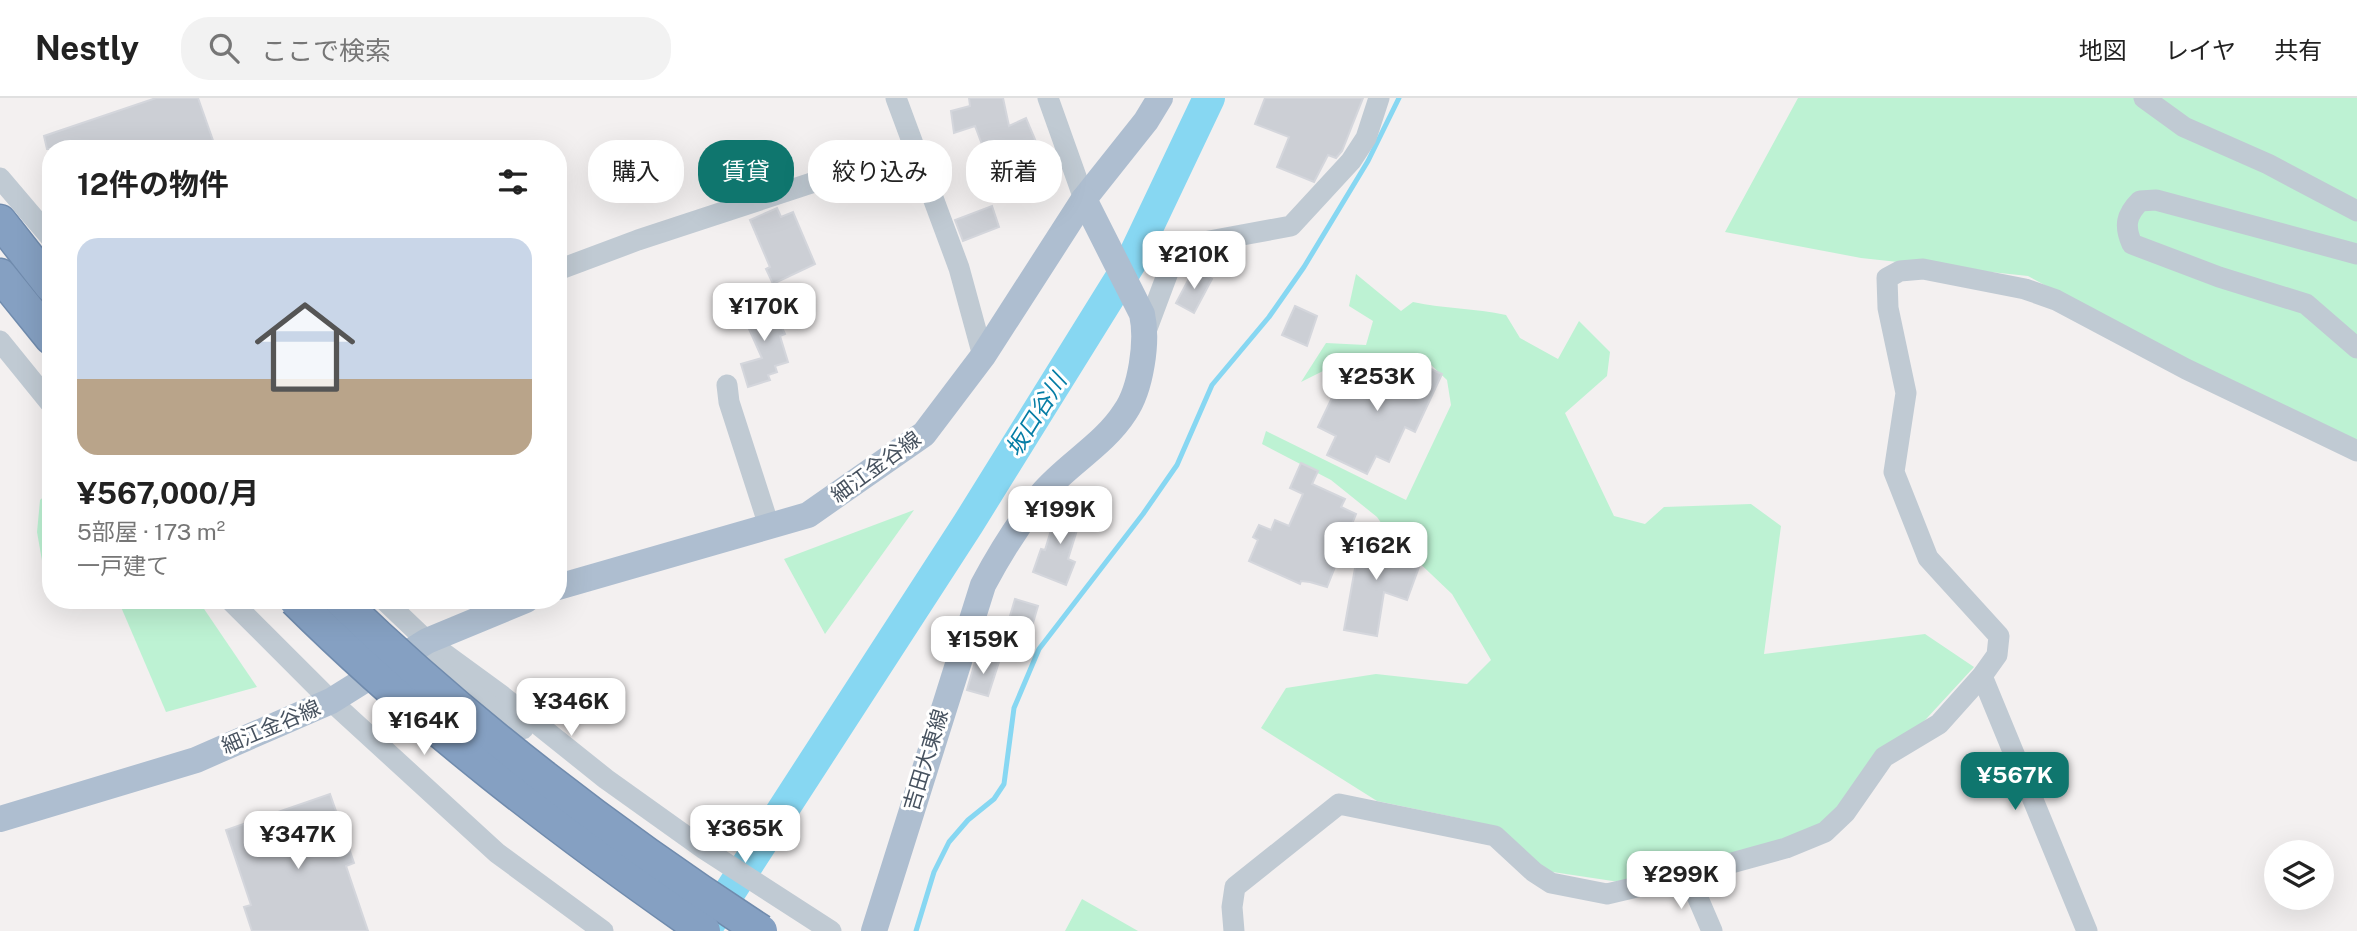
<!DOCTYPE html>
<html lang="ja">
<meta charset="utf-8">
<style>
:root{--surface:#fff;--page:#f2f2f2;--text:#222;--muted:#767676;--line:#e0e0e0;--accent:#0f766e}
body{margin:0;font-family:"Public Sans","Noto Sans JP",sans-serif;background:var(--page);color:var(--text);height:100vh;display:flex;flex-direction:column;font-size:26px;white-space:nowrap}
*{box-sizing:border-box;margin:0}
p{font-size:23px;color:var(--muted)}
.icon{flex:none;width:38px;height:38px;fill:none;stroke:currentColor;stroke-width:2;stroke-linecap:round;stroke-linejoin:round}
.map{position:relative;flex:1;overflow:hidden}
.drawer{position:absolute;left:42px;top:42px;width:525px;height:469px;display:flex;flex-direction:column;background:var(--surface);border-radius:28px;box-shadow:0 7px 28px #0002}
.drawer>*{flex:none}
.hud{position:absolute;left:588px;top:42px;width:665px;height:63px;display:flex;gap:14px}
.buttons{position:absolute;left:2264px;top:742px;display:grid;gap:14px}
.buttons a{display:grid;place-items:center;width:70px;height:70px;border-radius:50%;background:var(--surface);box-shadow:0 7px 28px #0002;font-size:35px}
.price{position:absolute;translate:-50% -60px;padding:0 16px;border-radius:14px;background:#fff;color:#222;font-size:23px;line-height:46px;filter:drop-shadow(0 2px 4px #0008)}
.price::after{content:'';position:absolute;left:50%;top:42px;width:21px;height:16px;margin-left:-10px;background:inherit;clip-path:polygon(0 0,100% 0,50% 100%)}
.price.on{background:var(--accent);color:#fff}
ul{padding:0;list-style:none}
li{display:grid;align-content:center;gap:14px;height:371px;padding:0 35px}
li span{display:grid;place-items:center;height:217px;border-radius:21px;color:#555}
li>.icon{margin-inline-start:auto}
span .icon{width:126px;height:126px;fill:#fffc;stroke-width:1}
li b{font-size:30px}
h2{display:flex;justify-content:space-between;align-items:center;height:84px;padding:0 35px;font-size:30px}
.chip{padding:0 24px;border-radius:28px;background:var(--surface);box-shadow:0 7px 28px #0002;font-size:24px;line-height:63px}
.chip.on{background:var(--accent);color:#fff}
header{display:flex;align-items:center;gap:42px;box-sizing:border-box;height:98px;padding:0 35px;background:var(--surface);border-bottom:2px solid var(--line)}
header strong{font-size:33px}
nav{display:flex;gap:38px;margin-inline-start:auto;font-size:24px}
.search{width:490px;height:63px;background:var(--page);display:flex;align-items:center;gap:18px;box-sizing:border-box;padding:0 24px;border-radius:28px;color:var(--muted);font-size:26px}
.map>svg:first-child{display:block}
.green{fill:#bdf2d3}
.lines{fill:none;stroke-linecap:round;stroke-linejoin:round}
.stream{stroke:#87d7f2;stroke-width:5}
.river{stroke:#87d7f2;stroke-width:32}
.building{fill:#cccfd5;stroke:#d4d6dc;stroke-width:2}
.highway-casing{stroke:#708bad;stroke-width:35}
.minor{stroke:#c0cad3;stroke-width:21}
.major{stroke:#aebed0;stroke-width:26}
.highway{stroke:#85a0c2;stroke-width:32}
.highway-bridge-casing{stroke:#708bad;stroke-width:35;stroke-linecap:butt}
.highway-bridge{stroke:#85a0c2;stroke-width:32}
.labels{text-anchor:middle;stroke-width:6;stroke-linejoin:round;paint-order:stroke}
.street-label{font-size:21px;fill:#47525f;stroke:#fff}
.water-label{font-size:23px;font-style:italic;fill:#057da5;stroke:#fff}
</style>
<header>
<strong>Nestly</strong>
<div class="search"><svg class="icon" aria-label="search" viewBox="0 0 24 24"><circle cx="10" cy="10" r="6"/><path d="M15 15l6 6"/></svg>ここで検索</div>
<nav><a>地図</a><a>レイヤ</a><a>共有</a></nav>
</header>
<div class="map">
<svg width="2357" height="833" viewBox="0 0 2357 833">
<rect width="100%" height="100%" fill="#f3f0f0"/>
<g class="green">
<polygon points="1798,0 2357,0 2357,344 2214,278 2028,178 1861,160 1725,134"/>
<path d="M1356,176l45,37 12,-9c31,7 62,6 93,13l14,23 38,21 21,-38 31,31 -3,24 -42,37 49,103 31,8 19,-17 87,-3 30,22 -17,128 161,-20 49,33 -58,63 -124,123 -146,33 -100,-15 -78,-51 -91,-19 -116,-73 25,-40 90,-14 91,10 24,-24 -39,-66 -63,-60 -12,-17 -46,-37 -69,-36 4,-13 140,69 45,-95 -4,-25 -19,-18 -40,-8 -16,14 -37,-3 -34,17 25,-39 40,2 7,-24 -24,-15z"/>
<polygon points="51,392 51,479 44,474 37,434 40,402"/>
<polygon points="914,412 825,536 784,461"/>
<polygon points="118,502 198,502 257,589 166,614"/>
<polygon points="1082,801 1138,833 1065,833"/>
</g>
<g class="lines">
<polyline class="stream" points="916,833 934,774 949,744 968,722 994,701 1004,686 1014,610 1039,551 1143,416 1177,367 1212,287 1269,219 1304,169 1368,63 1399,0"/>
<polyline class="river" points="707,829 968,426 1132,162 1209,0"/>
</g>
<g class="building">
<polygon points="156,0 198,0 216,51 47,51 44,38"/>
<polygon points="969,0 1003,0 1009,28 1026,20 1042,58 988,81 979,60 986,57 975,28 954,35 951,13 970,8"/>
<polygon points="1265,0 1363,0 1342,53 1336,60 1328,57 1314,84 1277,69 1289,39 1255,26"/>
<polygon points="992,108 999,129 963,143 955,122"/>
<polygon points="777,110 781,119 793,114 815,166 773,186 766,171 770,169 750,122"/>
<polygon points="1231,152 1238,155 1233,172 1211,165 1214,155"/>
<polygon points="1194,171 1212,181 1194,215 1176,205"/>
<polygon points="768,200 785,236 780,238 788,264 775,268 777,274 768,277 770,282 748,289 741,266 762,260 741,213"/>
<polygon points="1295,208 1317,218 1307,248 1282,237"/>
<polygon points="1388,261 1418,275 1422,267 1442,276 1415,334 1405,329 1389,364 1376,358 1367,376 1327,357 1336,338 1318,329 1340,283 1351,288 1359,272 1374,279 1377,273 1381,275"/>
<polygon points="1301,365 1318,373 1312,386 1345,401 1341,409 1356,416 1327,489 1310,484 1301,483 1300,486 1249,463 1258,442 1253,439 1259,427 1271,432 1275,422 1289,428 1303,396 1290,390"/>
<polygon points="1059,406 1083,413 1068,461 1075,464 1066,487 1033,474 1041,451 1045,452"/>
<polygon points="1362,431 1390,443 1390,447 1402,452 1398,461 1419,469 1407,502 1384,494 1377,538 1344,532"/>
<polygon points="1015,501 1038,508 1028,542 1005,535"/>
<polygon points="977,557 999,564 988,598 967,592"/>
<polygon points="330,696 354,765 346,768 368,833 252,833 244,809 251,807 226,732"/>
</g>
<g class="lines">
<defs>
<g id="highway">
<polyline points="0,123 51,188"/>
<polyline points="0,177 51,240"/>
</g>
</defs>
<use href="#highway" class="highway-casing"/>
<g class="minor">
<polyline points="896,0 959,170 983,258"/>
<polyline points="1048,0 1084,101"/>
<polyline points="2144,0 2184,29 2268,66 2357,113"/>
<polyline points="0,80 51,140"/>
<path d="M2357,156l-201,-54 -16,1c-14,14 -16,25 -8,43l87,33 87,27 51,44"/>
<polyline points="558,172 638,142 915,51"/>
<polyline points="1146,233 1173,161 1193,146 1291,128 1351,63 1366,40 1379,0"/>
<polyline points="0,243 51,306"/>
<polyline points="727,287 729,304 769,428"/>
<polyline points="230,502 331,603 497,755 603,833"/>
<polyline points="384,502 427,543 501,597 606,681 704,751 831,833"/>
<polyline points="415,554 523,631"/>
<polyline points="1982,578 2087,833"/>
<polyline points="1688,777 1712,833"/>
<polyline points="1234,833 1232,809 1235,789 1339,706 1495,738 1534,774 1551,785 1607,796 1688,777 1786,750 1825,734 1845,715 1884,659 1939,626 1982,578 1997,557 1999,538 1928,460 1894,374 1906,295 1888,210 1887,180 1900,173 1923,171 2025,191 2056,202 2186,271 2357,353"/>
</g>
<g class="major">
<polyline points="558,489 808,417 924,336 983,258 1084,101 1146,23 1160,0"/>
<polyline points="0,721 196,662 331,603 427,543 526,502"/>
<path d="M874,833l109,-346c17,-32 36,-62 58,-90 25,-30 63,-50 84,-83 16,-23 23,-71 17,-98l-58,-115"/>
</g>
<use href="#highway" class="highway"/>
<defs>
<g id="highway-bridge">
<path d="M295,502c125,124 265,231 409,331"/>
<path d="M340,502c126,122 274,236 421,331"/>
</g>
</defs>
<use href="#highway-bridge" class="highway-bridge-casing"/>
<use href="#highway-bridge" class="highway-bridge"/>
</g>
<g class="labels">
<g class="street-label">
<text transform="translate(876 369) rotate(-36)" y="7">細江金谷線</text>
<text transform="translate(271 629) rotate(-23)" y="7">細江金谷線</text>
<text transform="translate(926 662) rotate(-73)" y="7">吉田大東線</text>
</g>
<g class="water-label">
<text transform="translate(1036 317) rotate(-58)" y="8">坂口谷川</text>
</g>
</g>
</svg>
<div class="buttons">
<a><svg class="icon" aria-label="layers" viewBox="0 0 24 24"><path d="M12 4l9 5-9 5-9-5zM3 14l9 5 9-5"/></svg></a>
</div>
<b class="price" style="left:1194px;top:193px">¥210K</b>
<b class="price" style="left:764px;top:245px">¥170K</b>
<b class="price" style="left:1377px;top:315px">¥253K</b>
<b class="price" style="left:1060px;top:448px">¥199K</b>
<b class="price" style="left:1376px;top:484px">¥162K</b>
<b class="price" style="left:983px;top:578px">¥159K</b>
<b class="price" style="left:571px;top:640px">¥346K</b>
<b class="price" style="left:424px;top:659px">¥164K</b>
<b class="price on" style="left:2015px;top:714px">¥567K</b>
<b class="price" style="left:745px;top:767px">¥365K</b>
<b class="price" style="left:298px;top:773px">¥347K</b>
<b class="price" style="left:1681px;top:813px">¥299K</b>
<div class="hud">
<a class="chip">購入</a>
<a class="chip on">賃貸</a>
<a class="chip">絞り込み</a>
<a class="chip">新着</a>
</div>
<section class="drawer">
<h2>12件の物件<svg class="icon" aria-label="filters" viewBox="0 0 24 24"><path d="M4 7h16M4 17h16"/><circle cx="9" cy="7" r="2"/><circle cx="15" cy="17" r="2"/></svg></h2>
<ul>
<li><span style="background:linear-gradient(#c9d6e8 65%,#b9a48a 0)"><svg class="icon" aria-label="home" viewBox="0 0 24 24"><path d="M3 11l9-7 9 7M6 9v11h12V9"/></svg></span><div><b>¥567,000/月</b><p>5部屋 · 173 m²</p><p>一戸建て</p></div></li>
</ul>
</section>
</div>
